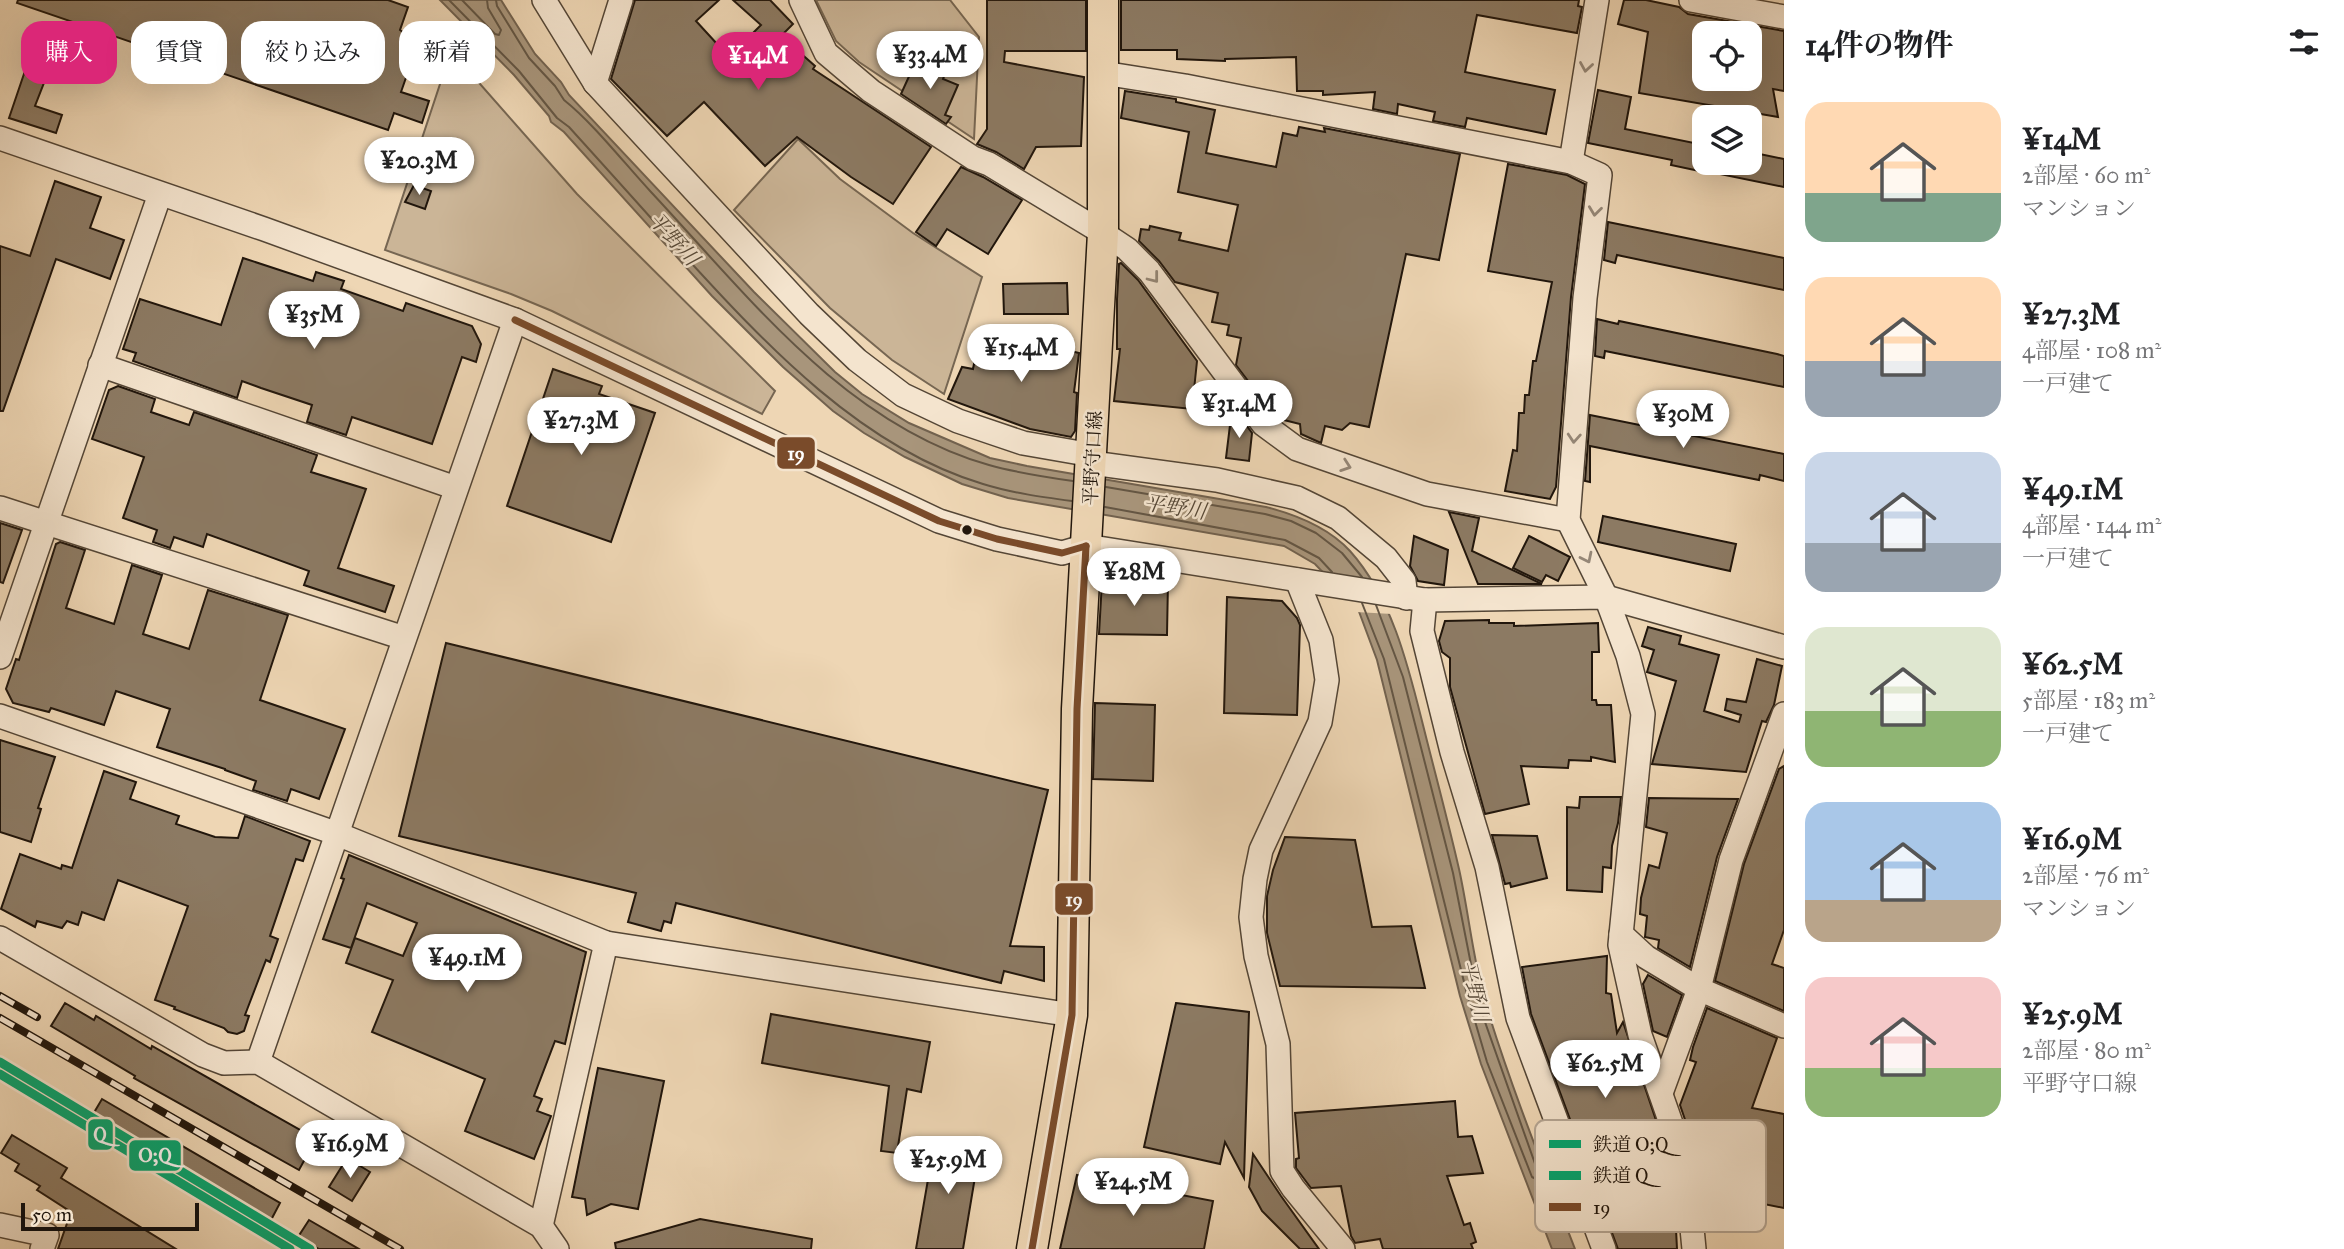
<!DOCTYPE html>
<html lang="ja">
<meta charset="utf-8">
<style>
:root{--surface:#fff;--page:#f2f2f2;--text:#202124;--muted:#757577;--accent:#db2777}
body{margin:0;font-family:"IM FELL Great Primer","Noto Serif JP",serif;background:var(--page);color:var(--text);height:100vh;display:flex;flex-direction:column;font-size:26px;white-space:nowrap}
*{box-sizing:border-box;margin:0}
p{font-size:23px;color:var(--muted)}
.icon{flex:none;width:38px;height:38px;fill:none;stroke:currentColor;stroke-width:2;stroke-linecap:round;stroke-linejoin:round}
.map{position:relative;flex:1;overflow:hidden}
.drawer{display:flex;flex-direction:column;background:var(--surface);width:560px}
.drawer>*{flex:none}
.hud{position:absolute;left:21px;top:21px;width:665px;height:63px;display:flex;gap:14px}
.controls{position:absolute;left:1692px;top:21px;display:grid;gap:14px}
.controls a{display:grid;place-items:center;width:70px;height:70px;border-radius:14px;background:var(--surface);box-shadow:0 7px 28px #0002;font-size:35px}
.scale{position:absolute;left:21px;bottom:18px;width:178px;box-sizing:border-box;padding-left:7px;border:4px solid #21160c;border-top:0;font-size:19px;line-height:24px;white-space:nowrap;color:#21160c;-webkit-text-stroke:5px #f4e4ce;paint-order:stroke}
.price{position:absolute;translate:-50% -60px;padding:0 16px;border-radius:24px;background:#fff;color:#222;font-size:23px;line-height:46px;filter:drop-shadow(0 2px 4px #0008)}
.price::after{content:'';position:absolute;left:50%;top:42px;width:21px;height:16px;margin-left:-10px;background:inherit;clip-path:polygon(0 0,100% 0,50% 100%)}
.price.active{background:var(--accent);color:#fff}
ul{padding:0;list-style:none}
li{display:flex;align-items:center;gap:21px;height:175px;padding:0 21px}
li span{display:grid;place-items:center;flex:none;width:196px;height:140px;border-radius:21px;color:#555}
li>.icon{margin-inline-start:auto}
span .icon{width:84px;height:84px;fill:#fffc;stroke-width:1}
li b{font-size:30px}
h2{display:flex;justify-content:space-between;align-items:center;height:84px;padding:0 21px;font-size:30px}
.pill{padding:0 24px;border-radius:21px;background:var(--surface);box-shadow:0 7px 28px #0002;font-size:24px;line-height:63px}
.pill.active{background:var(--accent);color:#fff}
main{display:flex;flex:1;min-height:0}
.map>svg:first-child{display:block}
.green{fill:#cbb597;stroke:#766652;stroke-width:2}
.water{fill:#a8957b;stroke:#72624f;stroke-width:2}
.pier{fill:#eed6b4}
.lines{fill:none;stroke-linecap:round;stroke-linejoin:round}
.shore{stroke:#645644;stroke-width:2}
.building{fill:#8c7a63;stroke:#21160c;stroke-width:2;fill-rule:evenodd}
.minor-casing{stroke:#544636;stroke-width:26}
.major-casing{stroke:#21160c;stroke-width:33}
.minor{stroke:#f4e4ce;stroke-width:23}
.major{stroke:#eed6b4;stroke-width:30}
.rail-casing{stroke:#21160c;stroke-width:8}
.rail{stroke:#f4e4ce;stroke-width:5;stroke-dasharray:16;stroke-linecap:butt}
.bus-1-casing{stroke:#f4e4ce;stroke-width:12}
.bus-1{stroke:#7a4b2a;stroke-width:7}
.rail-1-casing{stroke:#f4e4ce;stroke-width:14}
.rail-2-casing{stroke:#f4e4ce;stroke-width:14}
.rail-1{stroke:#04a56e;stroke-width:9}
.rail-2{stroke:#04a56e;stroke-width:9}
.oneway{stroke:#958777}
.bus-dot{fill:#21160c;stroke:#f4e4ce;stroke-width:2.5}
.labels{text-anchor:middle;stroke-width:5;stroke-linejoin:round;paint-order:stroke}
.street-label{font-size:19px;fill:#21160c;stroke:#f4e4ce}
.water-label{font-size:21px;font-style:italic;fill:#574938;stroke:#f4e4ce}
.key{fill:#f4e4ce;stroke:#b5a694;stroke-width:2}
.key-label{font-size:19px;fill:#21160c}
.line-badge{stroke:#f4e4ce;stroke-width:2.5}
.badge-label{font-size:19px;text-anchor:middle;font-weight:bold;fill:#fff}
</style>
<main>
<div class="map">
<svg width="1784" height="1249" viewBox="0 0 1784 1249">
<rect width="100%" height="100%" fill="#eed6b4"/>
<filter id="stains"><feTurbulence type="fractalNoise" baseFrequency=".00286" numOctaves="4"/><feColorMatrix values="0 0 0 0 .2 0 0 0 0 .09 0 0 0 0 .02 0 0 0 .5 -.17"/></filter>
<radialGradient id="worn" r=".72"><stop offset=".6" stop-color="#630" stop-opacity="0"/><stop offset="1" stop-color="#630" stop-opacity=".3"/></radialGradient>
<g class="green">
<polygon points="816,0 950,0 979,37 974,139 859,62 836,41"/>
<polygon points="451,51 577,194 775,391 762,414 552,311 511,294 385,250"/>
<polygon points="798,139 840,179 913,233 982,277 944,394 892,360 830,308 734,210"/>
</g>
<path class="water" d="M440,0h61l34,54 26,28 8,13 185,197 81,80 27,22 47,29 81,35 37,8 239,41c31,8 62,20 84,44 42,47 58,114 73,174 12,48 25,96 36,144 10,45 14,92 27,136 25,82 58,164 89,244h-23l-71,-185 -21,-68 -83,-336 -19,-51 -43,-45 -31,-18 -276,-48 -46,-14 -57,-27 -41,-24 -31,-22 -50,-44 -71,-71 -148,-164 -13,-10 -2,-6 -35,-41z"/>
<polygon class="pier" points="1316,570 1375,580 1392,614 1356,612"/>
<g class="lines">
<g class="shore">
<path d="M449,0l70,71 38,47 12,9c38,42 76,84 114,127 83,91 179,194 300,230 29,9 59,13 89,17"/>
<polyline points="462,0 495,34 499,35 501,30 488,8 487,0"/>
<path d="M496,0l1,6 32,52 26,28 9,14c30,24 60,63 87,92 98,105 194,232 338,273 28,8 56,12 84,16"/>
<polyline points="1106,487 1265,514 1291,521 1316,533 1342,553 1362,577"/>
<polyline points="1105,507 1285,540 1319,558 1332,572"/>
<polyline points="1362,603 1384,659 1467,994 1487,1062 1532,1177 1536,1179 1539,1175 1479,1005 1453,873 1403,677 1376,605"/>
</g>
</g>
<g class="building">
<polygon points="18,0 388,0 408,7 400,30 418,43 401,92 429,101 422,123 394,113 388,130 17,3"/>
<polygon points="635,0 719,0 696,21 729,57 761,25 733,0 770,0 793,24 781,36 815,66 813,69 931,147 893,204 851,177 797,137 765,166 704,102 667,136 611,79"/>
<polygon points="987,0 1086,0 1086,51 1005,51 1004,62 1084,77 1081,146 1036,147 1024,169 996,152 977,144 987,129"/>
<polygon points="1121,0 1579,0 1578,6 1582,7 1577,33 1477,15 1465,72 1555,90 1546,134 1467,118 1465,127 1433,121 1435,112 1398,104 1397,114 1373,109 1375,92 1323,95 1323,91 1297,91 1296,57 1225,59 1225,61 1177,59 1177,50 1121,50"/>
<path d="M1624,0h22l33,7 9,7 96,17v60l-11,-2 5,28 -139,-24 9,-61 -30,-8zM1704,33h46v46h-46z"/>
<polygon points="916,61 945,74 943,79 958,85 945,115 951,117 946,124 901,94"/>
<polygon points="26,68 47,75 35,106 62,115 56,133 9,118"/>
<polygon points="1598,90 1631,97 1625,129 1704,145 1704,172 1671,165 1672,160 1588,143"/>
<polygon points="1125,91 1176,99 1176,102 1215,110 1206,153 1276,167 1283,133 1297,136 1299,127 1325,132 1324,128 1460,154 1439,260 1406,254 1369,427 1350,423 1342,430 1325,426 1321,443 1301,434 1300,424 1280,419 1273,414 1236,365 1241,338 1227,335 1229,325 1212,322 1218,293 1175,282 1159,261 1139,241 1141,229 1149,230 1150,226 1181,233 1179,240 1228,251 1238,205 1178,192 1189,132 1121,118"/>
<polygon points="1750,152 1784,159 1784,187 1710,172 1711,163 1750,163"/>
<polygon points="1508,164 1567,175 1585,184 1571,297 1556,487 1550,499 1505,491 1513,450 1517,451 1519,413 1524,413 1525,395 1529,395 1533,361 1536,361 1552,282 1488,271"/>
<polygon points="961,167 983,177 1022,200 988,254 947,229 936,246 916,232"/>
<polygon points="55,181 101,197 90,228 124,240 110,279 56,259 3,411 0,411 0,246 30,256"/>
<polygon points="414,185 431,191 425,209 405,202"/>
<polygon points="1608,222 1784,258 1784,290 1617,255 1615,263 1604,260"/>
<polygon points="243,258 313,281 316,272 344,281 341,289 403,311 406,303 472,326 481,344 476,362 462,357 432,444 352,417 346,435 307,422 312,405 261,388 242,381 237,398 133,361 136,353 123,349 140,299 221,325"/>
<polygon points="1121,263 1138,280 1197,361 1192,409 1114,401 1120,349 1117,349 1117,299 1119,264"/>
<polygon points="1067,283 1068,314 1004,314 1003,284"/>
<polygon points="1597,319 1618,324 1619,321 1777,354 1784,356 1784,387 1605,351 1604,358 1595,356"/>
<polygon points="981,329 1079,353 1074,392 1077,393 1075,431 1071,437 1030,429 948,399 962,367 973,369"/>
<polygon points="553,369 602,386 599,394 655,413 611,542 507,506"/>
<polygon points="118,386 155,399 151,412 189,425 194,412 317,455 311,472 366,489 338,568 394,586 385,612 304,585 309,571 207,534 203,547 174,537 170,548 153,542 157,530 123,518 144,457 92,439 109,390"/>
<polygon points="1590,415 1784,454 1784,481 1760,475 1759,480 1590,446 1590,482 1585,481"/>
<polygon points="1231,417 1241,418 1252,433 1249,461 1226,458"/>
<polygon points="1449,512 1479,518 1472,551 1542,584 1478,584"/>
<polygon points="1603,516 1736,544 1730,571 1598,542"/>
<polygon points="0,523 22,530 3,583 0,582"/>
<polygon points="1414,536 1448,550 1444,585 1418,581 1410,566"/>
<polygon points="1529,536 1570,557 1558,581 1546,575 1542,582 1513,568"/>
<polygon points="60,542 85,550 66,608 114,624 132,565 162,575 143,634 189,649 208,590 288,615 260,700 345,729 319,799 291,789 287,801 253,790 256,781 225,770 225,769 157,747 170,709 116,691 104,725 51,708 49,712 13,703 6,689 16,659 19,660 56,544"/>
<polygon points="1102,581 1168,581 1167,635 1099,634"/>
<polygon points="1227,597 1282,601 1297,618 1300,625 1297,715 1224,713"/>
<polygon points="1489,620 1489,623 1514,623 1514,626 1598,623 1599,652 1592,652 1592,700 1596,700 1597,705 1611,705 1615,762 1591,757 1591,761 1569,760 1568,768 1521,766 1529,804 1485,814 1450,687 1450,658 1442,652 1439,641 1445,621"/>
<polygon points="1648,627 1681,636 1679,644 1719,655 1704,711 1739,722 1741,715 1725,710 1727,699 1746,702 1757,659 1782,666 1774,705 1766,722 1762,721 1746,772 1652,764 1676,681 1647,672 1654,650 1642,646"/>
<polygon points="446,643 1048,790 1010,946 1044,947 1044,981 1004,971 1001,983 676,903 671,923 664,921 661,931 628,922 636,893 399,836"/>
<polygon points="1095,703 1155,705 1153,781 1093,779"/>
<polygon points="0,740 55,757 38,808 41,809 31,842 0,832"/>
<polygon points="1784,766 1784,930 1772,964 1784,968 1784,1011 1715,981 1744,864 1779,769"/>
<polygon points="104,771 136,782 130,799 179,816 176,824 215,837 238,838 245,816 310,841 303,861 296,859 270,936 278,939 270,962 266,960 245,1015 249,1016 244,1031 237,1034 228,1032 224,1028 174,1009 175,1007 155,1000 188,906 118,880 104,920 82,912 78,925 67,921 62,928 37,921 35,927 1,909 20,854 61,869 62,865 72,868"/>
<polygon points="1580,797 1621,797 1618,823 1612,846 1611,868 1603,867 1602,892 1567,890 1567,807 1579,808"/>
<polygon points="1649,798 1738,799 1717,857 1690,967 1658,948 1659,940 1645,937 1647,916 1640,914 1641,898 1649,865 1659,868 1667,833 1646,827"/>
<polygon points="1492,835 1537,836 1547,878 1511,887 1510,883 1505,884"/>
<polygon points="1285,837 1355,840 1372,927 1411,926 1425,988 1280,986 1267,933 1267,896 1273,870"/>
<polygon points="349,855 586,952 565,1044 555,1041 534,1096 542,1099 537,1111 551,1116 534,1159 465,1131 485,1079 372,1032 393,980 346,963 355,938 403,956 417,923 367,903 351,948 323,939 344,879 341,878"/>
<polygon points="1607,956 1606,993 1611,994 1617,1033 1623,1022 1666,1150 1674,1189 1677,1249 1618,1249 1531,1014 1522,967"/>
<polygon points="1648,975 1682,995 1667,1037 1653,1031 1643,984"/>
<polygon points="65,1003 94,1020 96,1016 151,1049 152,1046 316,1139 299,1170 134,1078 135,1076 51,1026"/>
<polygon points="1176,1003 1249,1012 1244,1178 1225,1142 1220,1164 1144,1147"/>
<polygon points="1707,1008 1777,1038 1752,1108 1784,1114 1784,1208 1719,1195 1720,1183 1702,1190 1693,1143 1680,1105 1696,1062 1690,1060 1693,1047"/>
<polygon points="771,1014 930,1042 921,1092 907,1089 897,1153 881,1151 889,1086 762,1063"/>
<polygon points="598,1068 664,1081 638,1209 611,1204 587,1215 585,1199 572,1197"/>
<polygon points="102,1099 280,1203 271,1220 92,1116"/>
<polygon points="1455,1101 1458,1137 1472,1136 1483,1173 1447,1176 1464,1225 1470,1223 1476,1242 1471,1244 1473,1249 1383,1249 1380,1239 1355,1243 1351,1236 1341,1186 1311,1188 1296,1168 1296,1159 1299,1158 1295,1113"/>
<polygon points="12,1135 67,1168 61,1178 176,1249 58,1249 71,1212 37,1190 40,1186 15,1171 19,1164 1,1153"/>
<polygon points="935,1139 980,1147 963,1249 916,1249"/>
<polygon points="1253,1154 1281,1196 1319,1249 1300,1249 1262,1211 1249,1187"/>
<polygon points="347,1158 370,1172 352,1201 329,1187"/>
<polygon points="1077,1175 1213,1201 1204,1249 1060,1249"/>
<polygon points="700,1219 812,1239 811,1249 616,1249 615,1243"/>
<polygon points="309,1220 359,1249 319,1249 298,1237"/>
</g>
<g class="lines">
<defs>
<g id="minor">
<polyline points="544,0 595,83 809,314 857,360 903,395 958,421 1023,443 1092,455"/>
<polyline points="801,0 826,53 871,91 973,158 989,164 1103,233 1127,249 1149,271 1263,424 1297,449 1427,494 1568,520"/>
<polyline points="1691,0 1784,17"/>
<polyline points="1103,73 1185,86 1571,162 1600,175 1585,298 1568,520 1606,597 1628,656 1643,714 1620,945 1640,1035 1679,1146 1688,1187 1694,1249"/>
<polyline points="595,83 621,0"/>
<polyline points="0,138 264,229 515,320 939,521 997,539 1062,553 1086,546 1425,600 1606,597 1784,647"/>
<polyline points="1571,162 1597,0"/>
<polyline points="100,365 456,488"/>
<polyline points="1092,463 1217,480 1297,498 1338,518 1386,558 1404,581 1406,598"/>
<polyline points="0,508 404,638"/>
<polyline points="1297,580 1321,640 1327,680 1320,722 1261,850 1255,879 1251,917 1256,956 1278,1044 1282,1171 1293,1188 1343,1249"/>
<polyline points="1425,600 1422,631 1452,752 1487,867 1518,1018 1604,1249"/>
<polyline points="0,657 160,194"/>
<polyline points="0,716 335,833 606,943 1072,1015"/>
<polyline points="1621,934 1646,957 1699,989 1784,1026"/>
<polyline points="0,938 203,1055 224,1063 258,1062 541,1226 557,1249"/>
<polyline points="258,1062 515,320"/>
<polyline points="1661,1093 1699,989 1731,860 1784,714"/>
<polyline points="0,1225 47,1235 42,1249"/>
<polyline points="541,1226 606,943"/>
</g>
<polyline id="major" points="1032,1249 1072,1015 1077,709 1103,233 1103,0"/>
</defs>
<use href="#minor" class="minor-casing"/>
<use href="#major" class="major-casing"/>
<use href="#minor" class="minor"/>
<use href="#major" class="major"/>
<defs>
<g id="rail">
<polyline points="0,996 37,1017"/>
<polyline points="0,1018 400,1249"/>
</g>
</defs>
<use href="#rail" class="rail-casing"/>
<use href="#rail" class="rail"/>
<defs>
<g id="bus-1">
<polyline points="515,320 939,521 997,539 1062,553 1086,546"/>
<polyline points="1032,1249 1072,1015 1077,709 1086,546"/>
</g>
</defs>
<use href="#bus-1" class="bus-1-casing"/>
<use href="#bus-1" class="bus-1"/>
<defs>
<polyline id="rail-1" points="0,1062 310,1249"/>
<polyline id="rail-2" points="0,1074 290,1249"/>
</defs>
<use href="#rail-1" class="rail-1-casing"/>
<use href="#rail-2" class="rail-2-casing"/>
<use href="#rail-1" class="rail-1"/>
<use href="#rail-2" class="rail-2"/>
</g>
<defs><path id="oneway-chevron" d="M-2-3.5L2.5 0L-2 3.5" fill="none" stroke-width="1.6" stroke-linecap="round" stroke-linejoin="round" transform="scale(1.75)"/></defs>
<g class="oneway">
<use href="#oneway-chevron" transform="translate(1586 67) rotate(99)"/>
<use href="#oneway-chevron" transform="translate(1595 211) rotate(97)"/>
<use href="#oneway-chevron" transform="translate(1154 278) rotate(52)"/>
<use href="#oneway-chevron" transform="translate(1574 438) rotate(94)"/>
<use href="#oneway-chevron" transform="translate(1346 466) rotate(19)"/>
<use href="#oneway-chevron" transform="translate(1587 558) rotate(64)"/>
</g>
<circle class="bus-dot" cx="967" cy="530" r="6"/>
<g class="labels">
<g class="street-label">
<text transform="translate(1092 458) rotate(-87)" y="7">平野守口線</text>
</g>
<g class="water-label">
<text transform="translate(674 239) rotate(48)" y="7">平野川</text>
<text transform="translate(1175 507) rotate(9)" y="7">平野川</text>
<text transform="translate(1475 991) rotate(76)" y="7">平野川</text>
</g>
</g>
<rect x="1535" y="1120" width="231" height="112" rx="10" class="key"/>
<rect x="1549" y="1140" width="32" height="8" fill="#04a56e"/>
<rect x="1549" y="1171" width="32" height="9" fill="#04a56e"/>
<rect x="1549" y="1203" width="32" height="8" fill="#7a4b2a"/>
<g class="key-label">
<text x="1593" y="1151">鉄道 O;Q</text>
<text x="1593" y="1182">鉄道 Q</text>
<text x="1593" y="1214">19</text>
</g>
<g class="line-badge">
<rect x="776" y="436" width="40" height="34" rx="7" fill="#7a4b2a"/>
<rect x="1054" y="882" width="40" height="34" rx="7" fill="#7a4b2a"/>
<rect x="87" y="1118" width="27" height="33" rx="7" fill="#04a56e"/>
<rect x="128" y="1139" width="54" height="33" rx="7" fill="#04a56e"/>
</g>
<g class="badge-label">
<text x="796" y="460">19</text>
<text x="1074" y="906">19</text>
<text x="100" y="1141">Q</text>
<text x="155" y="1162">O;Q</text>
</g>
<rect width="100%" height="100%" filter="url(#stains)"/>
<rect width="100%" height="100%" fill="url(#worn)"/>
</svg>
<div class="controls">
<a><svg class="icon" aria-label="locate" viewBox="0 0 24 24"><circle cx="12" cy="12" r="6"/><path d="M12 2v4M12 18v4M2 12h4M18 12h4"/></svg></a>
<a><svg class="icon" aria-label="layers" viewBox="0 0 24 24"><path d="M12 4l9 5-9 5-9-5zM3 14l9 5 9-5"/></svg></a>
</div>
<div class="scale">50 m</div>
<b class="price" style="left:930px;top:91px">¥33.4M</b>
<b class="price active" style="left:758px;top:92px">¥14M</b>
<b class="price" style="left:419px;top:197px">¥20.3M</b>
<b class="price" style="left:314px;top:351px">¥35M</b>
<b class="price" style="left:1021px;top:384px">¥15.4M</b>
<b class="price" style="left:1239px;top:440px">¥31.4M</b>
<b class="price" style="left:1683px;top:450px">¥30M</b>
<b class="price" style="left:581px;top:457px">¥27.3M</b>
<b class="price" style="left:1134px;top:608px">¥28M</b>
<b class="price" style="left:467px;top:994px">¥49.1M</b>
<b class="price" style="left:1605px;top:1100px">¥62.5M</b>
<b class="price" style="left:350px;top:1180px">¥16.9M</b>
<b class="price" style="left:948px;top:1196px">¥25.9M</b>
<b class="price" style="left:1133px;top:1218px">¥24.5M</b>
<div class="hud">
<a class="pill active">購入</a>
<a class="pill">賃貸</a>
<a class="pill">絞り込み</a>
<a class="pill">新着</a>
</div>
</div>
<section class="drawer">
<h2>14件の物件<svg class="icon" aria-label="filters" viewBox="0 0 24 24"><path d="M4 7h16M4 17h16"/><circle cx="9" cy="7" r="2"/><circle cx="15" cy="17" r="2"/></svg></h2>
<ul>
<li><span style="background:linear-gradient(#ffd9b3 65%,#7fa58c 0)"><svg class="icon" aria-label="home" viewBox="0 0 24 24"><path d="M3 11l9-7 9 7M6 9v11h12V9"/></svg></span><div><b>¥14M</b><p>2部屋 · 60 m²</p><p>マンション</p></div></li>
<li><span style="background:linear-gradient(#ffd9b3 60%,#9aa5b1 0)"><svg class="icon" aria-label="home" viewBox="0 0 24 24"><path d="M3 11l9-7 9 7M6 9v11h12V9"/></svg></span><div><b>¥27.3M</b><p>4部屋 · 108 m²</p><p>一戸建て</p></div></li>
<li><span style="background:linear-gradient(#c9d6e8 65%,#9aa5b1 0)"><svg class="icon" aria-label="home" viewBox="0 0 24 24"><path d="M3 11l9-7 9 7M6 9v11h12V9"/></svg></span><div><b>¥49.1M</b><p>4部屋 · 144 m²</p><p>一戸建て</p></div></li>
<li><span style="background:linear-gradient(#dfe7d0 60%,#8fb573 0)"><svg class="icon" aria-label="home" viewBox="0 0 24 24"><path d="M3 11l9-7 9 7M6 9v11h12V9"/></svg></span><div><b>¥62.5M</b><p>5部屋 · 183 m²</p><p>一戸建て</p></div></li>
<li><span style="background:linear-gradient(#a9c7e8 70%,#b9a48a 0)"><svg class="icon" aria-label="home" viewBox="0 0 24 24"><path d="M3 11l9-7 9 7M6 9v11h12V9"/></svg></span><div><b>¥16.9M</b><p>2部屋 · 76 m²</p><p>マンション</p></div></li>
<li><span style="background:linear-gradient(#f6c9c9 65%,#8fb573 0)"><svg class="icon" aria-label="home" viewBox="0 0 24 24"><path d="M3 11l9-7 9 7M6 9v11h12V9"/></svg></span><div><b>¥25.9M</b><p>2部屋 · 80 m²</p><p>平野守口線</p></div></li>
</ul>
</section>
</main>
